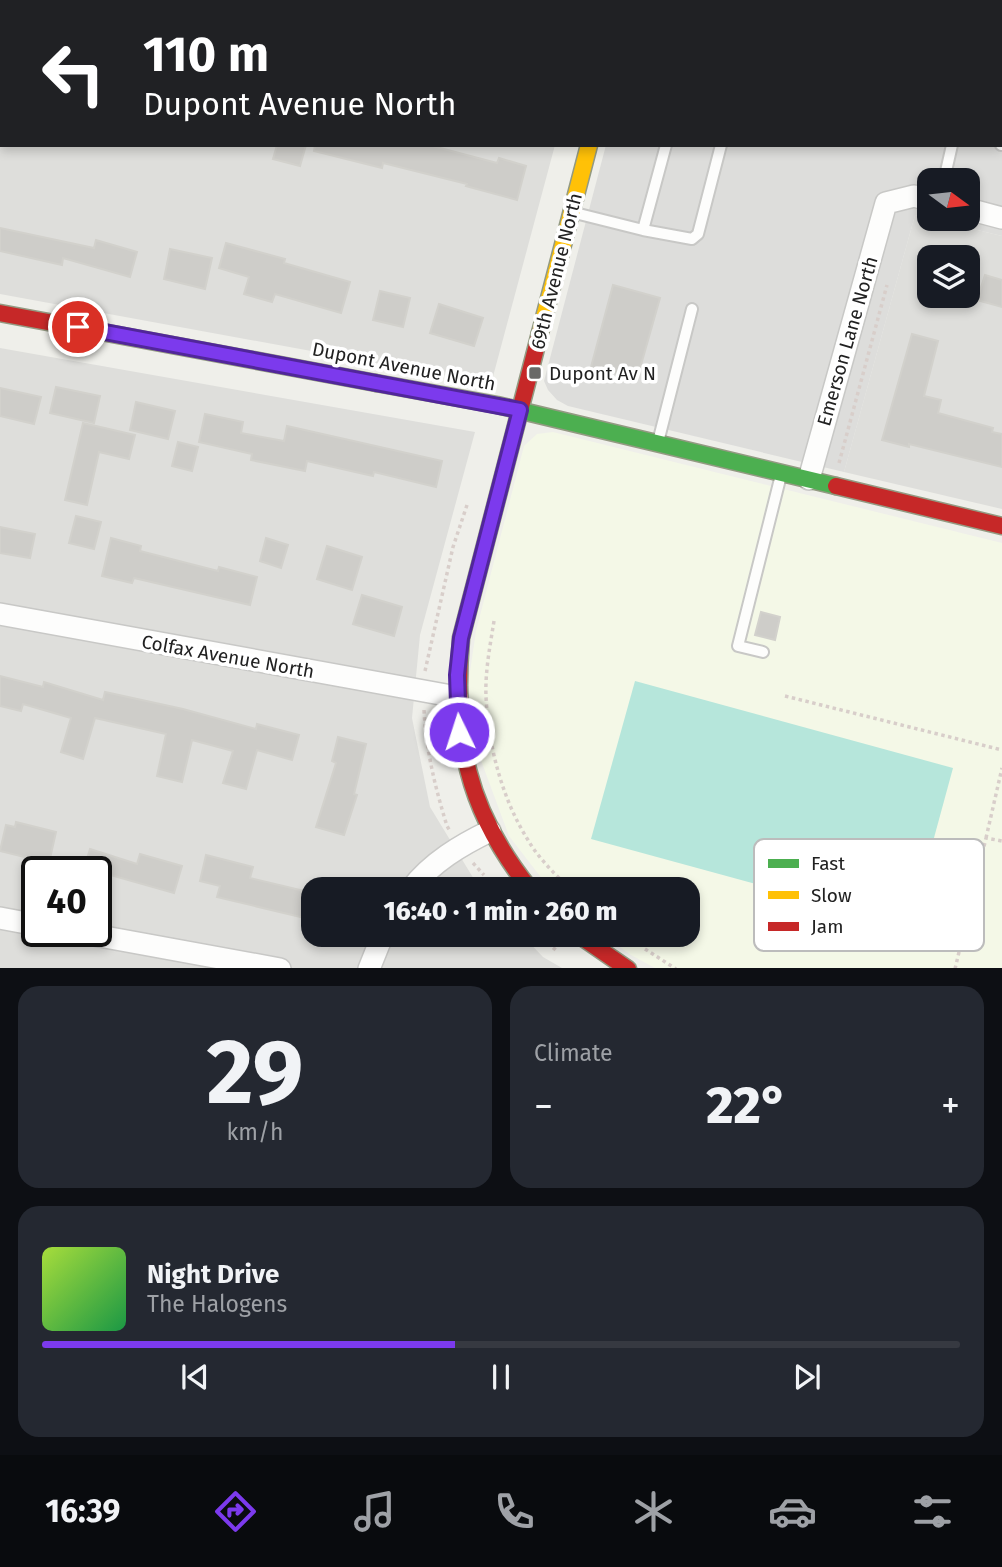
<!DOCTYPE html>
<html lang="en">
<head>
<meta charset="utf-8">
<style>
  body { margin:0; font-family:"Fira Sans",sans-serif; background:#242831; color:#f1f3f6; height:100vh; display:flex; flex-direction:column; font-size:26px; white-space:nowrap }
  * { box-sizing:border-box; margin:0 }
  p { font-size:23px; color:#9ea1a6 }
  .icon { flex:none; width:38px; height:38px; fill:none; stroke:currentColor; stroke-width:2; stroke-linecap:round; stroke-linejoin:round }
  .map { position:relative; height:968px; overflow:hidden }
  .side { display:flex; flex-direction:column; gap:18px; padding:18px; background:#0d0f14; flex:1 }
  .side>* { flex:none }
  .hud { position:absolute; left:0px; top:0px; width:1003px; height:147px; box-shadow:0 4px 10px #0003; background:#202124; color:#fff; overflow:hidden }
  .needle { width:46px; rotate:105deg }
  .controls { position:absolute; left:917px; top:168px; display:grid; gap:14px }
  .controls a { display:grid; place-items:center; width:63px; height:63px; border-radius:14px; background:#171b24; box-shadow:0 4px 10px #0003; font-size:35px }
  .speed { position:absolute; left:21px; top:856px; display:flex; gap:14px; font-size:35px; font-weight:700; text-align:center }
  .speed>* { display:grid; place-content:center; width:91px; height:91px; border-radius:50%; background:#171b24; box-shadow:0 4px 10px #0003; line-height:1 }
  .speed .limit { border:4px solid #111; border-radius:10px; background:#fff; color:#111 }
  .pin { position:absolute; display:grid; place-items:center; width:60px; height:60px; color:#fff; margin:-30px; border:4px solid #fff; border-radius:50%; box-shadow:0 2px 7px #0007 }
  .me { position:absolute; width:77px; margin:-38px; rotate:356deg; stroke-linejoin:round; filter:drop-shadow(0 0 5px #0008) }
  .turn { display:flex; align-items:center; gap:24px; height:147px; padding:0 28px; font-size:32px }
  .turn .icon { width:91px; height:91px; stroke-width:2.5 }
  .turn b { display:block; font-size:49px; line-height:60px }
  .big { font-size:52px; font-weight:800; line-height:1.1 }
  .side .widget { flex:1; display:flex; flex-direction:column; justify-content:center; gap:10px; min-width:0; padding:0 24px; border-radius:21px; background:#242831 }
  .side .dial { align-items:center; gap:0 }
  .dial b { font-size:91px; line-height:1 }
  .song { display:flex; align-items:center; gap:21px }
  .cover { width:84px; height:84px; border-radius:10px; background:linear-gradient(135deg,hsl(80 70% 55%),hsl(140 70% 35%)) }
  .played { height:7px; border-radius:4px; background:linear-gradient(90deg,#7c3aed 45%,#363941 45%) }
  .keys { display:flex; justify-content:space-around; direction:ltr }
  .heat { display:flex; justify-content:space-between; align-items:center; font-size:38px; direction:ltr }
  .side .tiles { flex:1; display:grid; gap:18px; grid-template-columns:1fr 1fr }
  .widget:last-child { grid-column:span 2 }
  .trip { position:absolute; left:301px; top:877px; width:399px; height:70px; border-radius:21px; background:#171b24; box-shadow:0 4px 10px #0003; font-weight:800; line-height:70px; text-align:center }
  .tab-bar { display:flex; height:112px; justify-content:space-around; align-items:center; background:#090b0e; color:#9ea1a6 }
  .tab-bar .icon { width:49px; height:49px }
  .tab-bar .selected { color:#7c3aed }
  .tab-bar b { font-size:32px; color:#f1f3f6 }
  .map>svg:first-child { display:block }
</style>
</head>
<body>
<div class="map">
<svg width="1002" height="969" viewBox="0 0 1002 969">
  <rect width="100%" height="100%" fill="#efefea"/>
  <!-- residential -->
  <path fill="#dededb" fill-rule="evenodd" d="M0,0h594l-592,2v143h553l-64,239 -491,-90z
    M915,215l87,21v273l-158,-37zM929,257h39v39h-39z
    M0,348l475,84 -55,203 -8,83 18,89 50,82h-167v45l209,1 21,22 19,11h-562zM37,872h59v59h-59z"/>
  <!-- education -->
  <path fill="#f4f8e7" d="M553,432l449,111v425h-347l-24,-13 -28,-20 85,-1v-45h-138l-41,-53 -30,-81 -11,-70 8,-54 48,-185 13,-12z"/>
  <!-- religious -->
  <path fill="#dddddb" d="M644,0h358v236l-70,-17h36v-39h-39v38l-14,-3 -71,257 -276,-66 -11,-6 -9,-10 -4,-9 62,-236h395v-143h-357z"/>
  <!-- pitch -->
  <path fill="#b6e6db" d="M635,681l318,87 -43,158 -319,-87z"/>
  <!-- building -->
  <path fill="#cecdc9" stroke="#d2d1cc" stroke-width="2" d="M277,145h29l-6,21 -27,-7z
    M315,145h114l68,18 2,-5 27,8 -9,34 -51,-14 1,-2 -84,-21 -1,5 -68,-17z
    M0,228l94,20 2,-8 41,12 -7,25 -67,-19 -1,7 -62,-14z
    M226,243l59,16 -1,4 66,19 -9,31 -66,-19 -3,8 -28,-8 5,-17 -30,-9z
    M170,249l42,9 -7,31 -41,-10z
    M985,275l17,5v27l-25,-7z
    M613,285l47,13 -23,81 -46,-12z
    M380,291l30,7 -7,29 -30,-7z
    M439,304l44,14 -9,28 -44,-13z
    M912,334l26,7 -14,55 17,4 -3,13 55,15 -1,4 10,2v33l-93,-23v3l-27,-7z
    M56,387l44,9 -6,27 -44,-10z
    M0,388l41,9 -7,27 -34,-8z
    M136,402l39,9 -7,28 -38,-9z
    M205,414l38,8 -2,11 43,8 3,-15 155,35 -6,26 -62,-15 -1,4 -66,-15 -2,10 -54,-11 1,-6 -53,-12z
    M83,423l52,12 -6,24 -30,-7 -12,53 -22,-5z
    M178,442l20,5 -6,24 -20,-5z
    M76,516l25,6 -7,27 -25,-6z
    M0,527l35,7 -5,24 -30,-5z
    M111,538l30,8 -1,5 78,20 1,-4 38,10 -7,28 -116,-27 -2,5 -30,-7z
    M266,538l22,7 -7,23 -21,-7z
    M327,546l35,11 -10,33 -35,-11z
    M362,595l40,12 -8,29 -41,-12z
    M761,612l19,5 -5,23 -20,-5z
    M0,676l43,11 1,-5 59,18 2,-8 78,17 73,20 1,-5 42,11 -7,25 -35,-10 -11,39 -23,-6 10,-32 -41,-11 -10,42 -25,-6 9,-42 -71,-16 -12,41 -22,-7 10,-34 -48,-14 -2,7 -21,-5z
    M338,737l28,7 -12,50 3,1 -13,40 -28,-8 20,-64 -4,-2z
    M16,822l40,10 -7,31 -49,-12 6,-26 9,2z
    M90,849l47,15 3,-10 42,12 -8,27 -74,-21h-17z
    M206,855l47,12 -3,11 63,15v27l-96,-23 3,-11 -20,-5z"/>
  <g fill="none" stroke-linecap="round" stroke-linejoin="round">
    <!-- lane casing -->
    <g stroke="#c8c8c6" stroke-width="14">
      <path id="lane" d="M705,2v-2
        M757,2l1,-2
        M991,2v-2
        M1001,145h1
        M944,180l8,-35
        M575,213l68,17 23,-85
        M643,230l49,9 6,-5 23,-89
        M658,442l34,-133
        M763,652l-25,-6 43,-171"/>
    </g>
    <!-- street casing -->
    <g stroke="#c8c8c6" stroke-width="24">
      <path id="street" d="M0,7h2
        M968,209l34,9
        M809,479l77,-276 28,-7 15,4
        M0,614l457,83
        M411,889c21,-27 50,-44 79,-58
        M0,918l37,7
        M72,931l208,38
        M369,969l14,-35"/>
    </g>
    <!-- fast casing -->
    <g stroke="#939a82" stroke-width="19">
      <path id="fast" d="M627,2l1,-2
        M376,383l121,22 339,81"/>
    </g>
    <!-- slow casing -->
    <g stroke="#939a82" stroke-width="19">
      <path id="slow" d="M540,333l49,-188"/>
    </g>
    <!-- jam casing -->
    <g stroke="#939a82" stroke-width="19">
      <path id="jam" d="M0,313l376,70
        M836,486l166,40
        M530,889c-64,-80 -77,-150 -69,-251l79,-305
        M577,934l51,35"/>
    </g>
    <!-- path -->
    <path stroke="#d8ceca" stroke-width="3.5" stroke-dasharray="3.5 3.5" stroke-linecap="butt" d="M839,463l48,-178
      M494,621c-4,25 -9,51 -8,75 2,49 16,103 42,144 11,19 27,34 42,49
      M425,671l28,-124 14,-42
      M785,696l217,54
      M424,710c2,40 11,77 23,116l3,5
      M986,838l16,-70
      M473,863l11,12
      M537,934l20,17
      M645,949l31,20
      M955,969l31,-131 16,3"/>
    <!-- lane -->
    <use href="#lane" stroke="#fdfdfc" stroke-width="10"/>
    <!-- street -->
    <use href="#street" stroke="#fdfdfc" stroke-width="21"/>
    <!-- fast -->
    <use href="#fast" stroke="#4caf50" stroke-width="16"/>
    <!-- slow -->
    <use href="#slow" stroke="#ffc107" stroke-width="16"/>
    <!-- jam -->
    <use href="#jam" stroke="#c62828" stroke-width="16"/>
  </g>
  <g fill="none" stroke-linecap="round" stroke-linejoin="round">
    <!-- route casing -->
    <g stroke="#51269a" stroke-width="18">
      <path id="route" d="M78,327l442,83 -59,228 -4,37 2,57"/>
    </g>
    <!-- route -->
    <use href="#route" stroke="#7c3aed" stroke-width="12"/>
  </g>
  <!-- markers -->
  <rect fill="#696967" stroke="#fff" stroke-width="2.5" x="528" y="366" width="14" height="14" rx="3.5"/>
  <g text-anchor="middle" stroke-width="7" stroke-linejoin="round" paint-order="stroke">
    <!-- street labels -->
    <g font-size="19" fill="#212121" stroke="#fff">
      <text transform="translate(556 271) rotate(-76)" y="7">69th Avenue North</text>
      <text transform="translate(847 341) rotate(-74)" y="7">Emerson Lane North</text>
      <text transform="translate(404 366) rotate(11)" y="7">Dupont Avenue North</text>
      <text transform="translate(228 656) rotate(10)" y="7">Colfax Avenue North</text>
    </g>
    <!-- poi labels -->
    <g font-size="19" fill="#212121" stroke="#fff" text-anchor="start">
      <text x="549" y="380">Dupont Av N</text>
    </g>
  </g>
  <!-- legend -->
  <rect x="754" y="839" width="230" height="112" rx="10" fill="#fff" stroke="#bcbcbc" stroke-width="2"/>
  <rect x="768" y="859" width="31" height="9" fill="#4caf50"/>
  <rect x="768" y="891" width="31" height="8" fill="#ffc107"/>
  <rect x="768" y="922" width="31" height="9" fill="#c62828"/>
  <g font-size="19" fill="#212121">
    <text x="811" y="870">Fast</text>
    <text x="811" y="902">Slow</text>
    <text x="811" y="933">Jam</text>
  </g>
</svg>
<div class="controls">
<a><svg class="needle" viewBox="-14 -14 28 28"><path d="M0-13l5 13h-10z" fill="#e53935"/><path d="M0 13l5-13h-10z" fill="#9ea1a6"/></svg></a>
<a><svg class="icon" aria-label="layers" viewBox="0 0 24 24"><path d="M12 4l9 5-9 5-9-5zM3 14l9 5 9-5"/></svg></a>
</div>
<div class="speed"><div class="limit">40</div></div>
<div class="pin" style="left:78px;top:327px;background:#d93025"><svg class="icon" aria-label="arrive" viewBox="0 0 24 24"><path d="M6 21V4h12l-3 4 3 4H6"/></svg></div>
<svg class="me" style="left:459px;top:732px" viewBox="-20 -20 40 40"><circle r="17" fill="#7c3aed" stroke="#fff" stroke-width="3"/><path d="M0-11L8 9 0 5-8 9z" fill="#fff"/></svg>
<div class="trip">16:40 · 1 min · 260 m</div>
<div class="hud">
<div class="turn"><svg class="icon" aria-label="left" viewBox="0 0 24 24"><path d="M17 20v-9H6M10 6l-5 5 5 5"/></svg><div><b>110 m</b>Dupont Avenue North</div></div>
</div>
</div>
<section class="side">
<div class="tiles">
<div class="widget dial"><b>29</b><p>km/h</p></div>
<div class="widget"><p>Climate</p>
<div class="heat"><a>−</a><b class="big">22°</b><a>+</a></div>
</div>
<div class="widget">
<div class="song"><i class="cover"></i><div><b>Night Drive</b><p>The Halogens</p></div></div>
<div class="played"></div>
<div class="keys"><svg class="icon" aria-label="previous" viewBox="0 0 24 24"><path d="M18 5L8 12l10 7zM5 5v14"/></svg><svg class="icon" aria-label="pause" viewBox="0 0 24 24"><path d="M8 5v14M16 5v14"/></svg><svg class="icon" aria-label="next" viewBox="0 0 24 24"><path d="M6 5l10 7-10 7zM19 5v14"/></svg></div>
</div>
</div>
</section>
<nav class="tab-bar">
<b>16:39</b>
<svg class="icon selected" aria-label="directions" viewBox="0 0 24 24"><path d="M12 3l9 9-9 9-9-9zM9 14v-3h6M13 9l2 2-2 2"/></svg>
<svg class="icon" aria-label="music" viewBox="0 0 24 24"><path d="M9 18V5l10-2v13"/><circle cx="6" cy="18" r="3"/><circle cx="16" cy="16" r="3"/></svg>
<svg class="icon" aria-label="phone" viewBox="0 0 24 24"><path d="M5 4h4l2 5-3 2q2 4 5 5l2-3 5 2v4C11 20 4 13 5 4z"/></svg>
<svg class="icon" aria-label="climate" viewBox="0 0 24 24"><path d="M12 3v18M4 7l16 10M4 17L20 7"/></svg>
<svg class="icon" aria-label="car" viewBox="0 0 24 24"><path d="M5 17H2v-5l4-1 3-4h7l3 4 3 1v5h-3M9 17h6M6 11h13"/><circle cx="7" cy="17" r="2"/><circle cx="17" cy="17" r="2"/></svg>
<svg class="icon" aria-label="filters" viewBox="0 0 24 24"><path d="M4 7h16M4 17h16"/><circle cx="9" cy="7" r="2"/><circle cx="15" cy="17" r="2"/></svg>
</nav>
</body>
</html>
